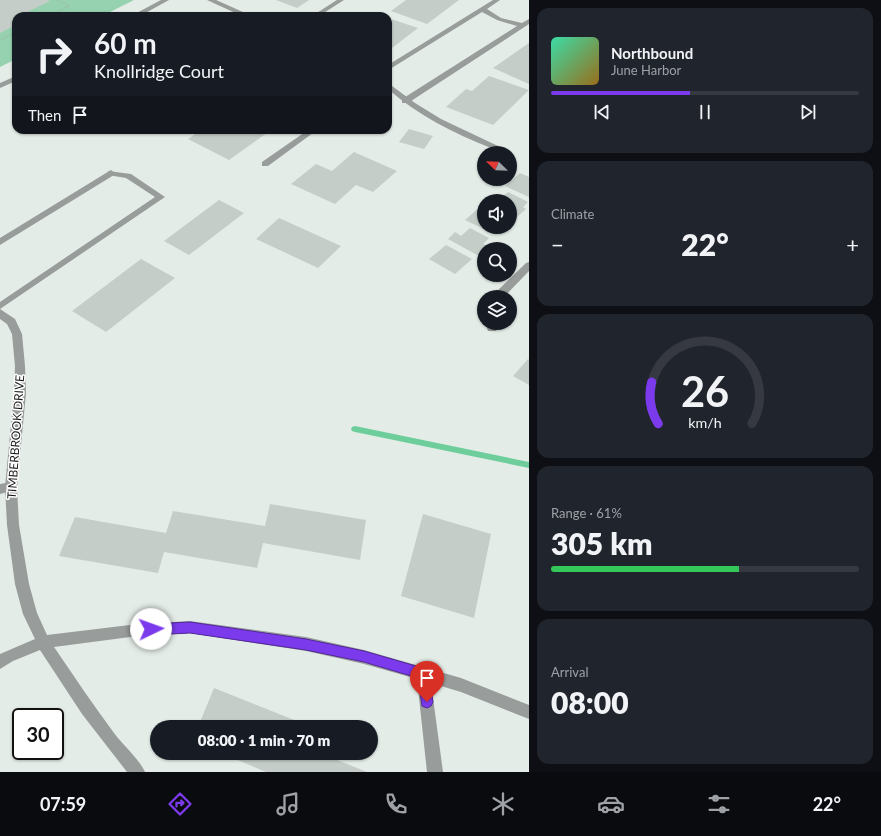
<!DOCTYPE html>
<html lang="en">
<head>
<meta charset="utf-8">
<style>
  body { margin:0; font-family:Lato,sans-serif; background:#20242c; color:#f1f3f6; height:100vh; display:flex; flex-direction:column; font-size:15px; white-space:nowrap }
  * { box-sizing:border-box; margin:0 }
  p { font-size:13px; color:#9ea1a6 }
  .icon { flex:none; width:22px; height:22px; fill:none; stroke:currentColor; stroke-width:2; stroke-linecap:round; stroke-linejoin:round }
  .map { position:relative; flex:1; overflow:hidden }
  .drawer { display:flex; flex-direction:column; gap:8px; padding:8px; background:#0d0f14; width:352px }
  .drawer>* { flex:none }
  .top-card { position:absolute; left:12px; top:12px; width:380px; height:122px; border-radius:12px; box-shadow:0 1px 3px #0004; background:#171b24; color:#f1f3f6; overflow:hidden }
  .needle { width:26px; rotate:293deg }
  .tools { position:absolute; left:477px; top:146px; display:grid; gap:8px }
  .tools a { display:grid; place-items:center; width:40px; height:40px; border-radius:50%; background:#171b24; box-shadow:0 1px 3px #0004; font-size:20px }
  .speed { position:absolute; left:12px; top:708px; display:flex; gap:8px; font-size:20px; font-weight:700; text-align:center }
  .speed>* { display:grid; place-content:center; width:52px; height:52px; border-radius:50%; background:#171b24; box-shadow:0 1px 3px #0004; line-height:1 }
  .speed .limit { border:2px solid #111; border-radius:6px; background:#fff; color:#111 }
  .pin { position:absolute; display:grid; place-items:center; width:34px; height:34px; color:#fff; margin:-41px -17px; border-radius:50% 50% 50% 0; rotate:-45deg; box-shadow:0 0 4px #0007 }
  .pin .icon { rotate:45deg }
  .me { position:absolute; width:44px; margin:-22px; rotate:87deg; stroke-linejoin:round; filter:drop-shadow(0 0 3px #0008) }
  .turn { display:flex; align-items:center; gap:14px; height:84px; padding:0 16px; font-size:18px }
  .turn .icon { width:52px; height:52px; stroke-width:2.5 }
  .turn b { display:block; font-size:28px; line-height:34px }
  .then { display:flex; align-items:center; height:38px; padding:0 16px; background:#0003; gap:8px; font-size:15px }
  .big { font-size:30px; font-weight:800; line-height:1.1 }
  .drawer .card { flex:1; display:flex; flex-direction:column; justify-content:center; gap:6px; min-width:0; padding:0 14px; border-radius:12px; background:#20242c }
  .drawer .dial { align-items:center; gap:0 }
  .dial svg { height:104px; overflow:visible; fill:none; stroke:#363941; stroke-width:7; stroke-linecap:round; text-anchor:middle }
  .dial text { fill:#f1f3f6; stroke:none }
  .song { display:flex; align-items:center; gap:12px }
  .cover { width:48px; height:48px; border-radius:6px; background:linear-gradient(135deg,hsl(160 70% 55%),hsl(40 70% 35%)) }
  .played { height:4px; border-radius:2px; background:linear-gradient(90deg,#7c3aed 45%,#363941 45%) }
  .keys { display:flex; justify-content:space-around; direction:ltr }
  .heat { display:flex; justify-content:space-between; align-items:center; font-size:22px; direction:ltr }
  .charge { height:6px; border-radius:3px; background:linear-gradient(90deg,#34c759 61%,#363941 0) }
  .trip { position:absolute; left:150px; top:720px; width:228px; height:40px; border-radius:20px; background:#171b24; box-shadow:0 1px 3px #0004; font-weight:800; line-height:40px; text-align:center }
  .tab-bar { display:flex; height:64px; justify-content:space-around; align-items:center; background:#090b0e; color:#9ea1a6 }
  .tab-bar .icon { width:28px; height:28px }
  .tab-bar .selected { color:#7c3aed }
  .tab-bar b { font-size:18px; color:#f1f3f6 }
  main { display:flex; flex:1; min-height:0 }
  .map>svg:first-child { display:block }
</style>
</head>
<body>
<main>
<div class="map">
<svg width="529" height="772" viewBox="0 0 529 772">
  <rect width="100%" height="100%" fill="#e4ece7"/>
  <!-- green -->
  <path fill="#96d2b0" d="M0,0h134l-32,16h-86v43l-16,8z"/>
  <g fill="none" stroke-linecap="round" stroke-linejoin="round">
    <!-- stream -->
    <path fill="#6ece9b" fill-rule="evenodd" d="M355,426l174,36v6l-174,-36 -3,-1 -1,-2 1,-2z"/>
  </g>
  <!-- building -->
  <path fill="#c5cdc8" d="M0,0h47l3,1 -31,15h-3v9l-16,8z
    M276,0h33l-12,8z
    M406,0h53l-32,24 -36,-13z
    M388,18l30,10 -30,23z
    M529,43v41l-36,-16z
    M489,76l40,14 -36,35 -47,-18 20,-18 6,2z
    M409,129l24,7 -9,13 -25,-7z
    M201,130h70l-42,30 -41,-21z
    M354,152l43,19 -24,21 -17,-7 -21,19 -44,-20 25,-20 16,7z
    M520,173l9,4v20l-24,-11z
    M508,192l20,10 -5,5 3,2 -9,8 -7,-3v-13h-22l6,-5 6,3z
    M219,200l25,13 -55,42 -25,-14z
    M481,206l3,2v19h17l-7,7 -29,-14z
    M279,218l62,28 -23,22 -62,-29z
    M470,228l19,10 -6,6 6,3 -5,2v2l-5,5 -31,-17 7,-7 6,4z
    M446,245l26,14 -17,15 -26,-15z
    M141,259l34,19 -69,54 -34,-21z
    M528,359l1,1v25l-16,-9z
    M270,504l96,16 -6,40 -97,-17 -6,25 -93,-16 -6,21 -99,-17 16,-39 91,16 7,-22 92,15z
    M423,514l68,20 -17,84 -73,-22z
    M214,688l98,39h-114z
    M221,753h99l47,19h-101z"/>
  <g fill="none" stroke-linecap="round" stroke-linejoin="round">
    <!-- path -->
    <path stroke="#a0a6a2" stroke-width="2" stroke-dasharray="0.5 2" stroke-linecap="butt" d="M49,16l20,-10 -12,-6
      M0,40l16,-8"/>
    <!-- service -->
    <path fill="#989c9a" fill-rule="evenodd" d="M337,0h7l-25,16h-7z
      M493,0h7l-13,9 14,9 21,5 7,-4v5l-121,79h-6v-4l115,-73 -20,-6 -15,-8 -92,57 -2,1v-5z
      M308,130h9l-49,36h-6v-4z
      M108,171l23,3 34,23 -165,112v-7l155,-105 -29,-19 -18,-3z
      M11,482l4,2 1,3 -1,3 -15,4v-10z"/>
    <!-- minor -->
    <path fill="#989c9a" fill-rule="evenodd" d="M207,0h9l36,16h-10z
      M388,83l27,20 26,16 57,27 -4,3 -3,-1c-38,-15 -72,-32 -103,-59z
      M111,170l4,3 -1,2 -114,70v-7z
      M529,262v9l-25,26h-10l1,-4 31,-30z
      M0,309l15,10 7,15 3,32 1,27 -9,94 2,38 10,59 8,29 10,22 91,-11 52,-3 116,16 58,13 97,28 68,27v14l-68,-27 -30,-9 12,89h-16l-10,-93 -53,-15 -58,-13 -116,-18 -52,3 -84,11c20,29 39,58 60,86 9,12 25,26 31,39h-18l-45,-58 -42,-64 -27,11 -13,8v-15l35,-15 -12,-25 -8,-30 -8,-59 -2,-38 9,-94 1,-27 -3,-32 -5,-10 -7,-5z
      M488,323h10l-2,8h-8l-1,-3z"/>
    <!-- tertiary -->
    <path fill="#989c9a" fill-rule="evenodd" d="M161,0h8l-29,16h-9z
      M16,76v5l-16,7v-5z"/>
  </g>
  <!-- route -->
  <path fill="#7c3aed" stroke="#51269a" d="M190,622l116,17 58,12 59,17 4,2 2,4 4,28 -2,4 -4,2 -5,-2 -4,-28 -54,-16 -58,-12 -116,-17 -39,2 -4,-2 -1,-4 1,-3 4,-2z"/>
  <g text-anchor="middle" stroke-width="3" stroke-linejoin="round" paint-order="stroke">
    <!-- street labels -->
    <g font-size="12" fill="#181b19" stroke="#fff">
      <text transform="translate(16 437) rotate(-86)" y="4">TIMBERBROOK DRIVE</text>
    </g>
  </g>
</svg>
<div class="tools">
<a><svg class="needle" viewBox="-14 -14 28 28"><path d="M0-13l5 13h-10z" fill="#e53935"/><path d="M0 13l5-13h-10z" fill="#9ea1a6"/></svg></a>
<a><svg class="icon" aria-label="sound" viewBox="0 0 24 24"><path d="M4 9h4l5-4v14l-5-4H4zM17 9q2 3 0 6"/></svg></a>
<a><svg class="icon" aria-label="search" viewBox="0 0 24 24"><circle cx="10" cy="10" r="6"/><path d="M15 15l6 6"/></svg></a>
<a><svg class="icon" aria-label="layers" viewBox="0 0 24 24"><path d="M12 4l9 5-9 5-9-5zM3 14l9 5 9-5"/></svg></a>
</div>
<div class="speed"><div class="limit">30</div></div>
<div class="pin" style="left:427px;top:702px;background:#d93025"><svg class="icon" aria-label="arrive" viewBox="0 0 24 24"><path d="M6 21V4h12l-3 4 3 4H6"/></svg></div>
<svg class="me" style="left:151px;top:629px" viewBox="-20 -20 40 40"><circle r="19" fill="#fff"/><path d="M0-13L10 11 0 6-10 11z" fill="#7c3aed"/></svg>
<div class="trip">08:00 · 1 min · 70 m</div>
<div class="top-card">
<div class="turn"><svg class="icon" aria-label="right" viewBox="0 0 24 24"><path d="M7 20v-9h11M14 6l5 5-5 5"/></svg><div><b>60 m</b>Knollridge Court</div></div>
<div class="then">Then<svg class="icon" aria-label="arrive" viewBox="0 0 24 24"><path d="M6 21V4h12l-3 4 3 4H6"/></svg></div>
</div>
</div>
<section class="drawer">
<div class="card">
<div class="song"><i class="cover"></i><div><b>Northbound</b><p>June Harbor</p></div></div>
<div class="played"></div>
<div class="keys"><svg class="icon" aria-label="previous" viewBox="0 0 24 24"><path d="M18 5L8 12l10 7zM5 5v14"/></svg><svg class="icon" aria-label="pause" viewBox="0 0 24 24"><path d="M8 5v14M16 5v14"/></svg><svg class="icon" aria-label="next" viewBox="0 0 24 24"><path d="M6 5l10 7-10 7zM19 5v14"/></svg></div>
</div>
<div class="card"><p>Climate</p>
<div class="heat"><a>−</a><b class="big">22°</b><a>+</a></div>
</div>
<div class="card dial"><svg viewBox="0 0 100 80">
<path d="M14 69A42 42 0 1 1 86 69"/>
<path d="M14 69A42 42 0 0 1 9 37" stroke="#7c3aed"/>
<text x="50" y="56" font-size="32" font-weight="700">26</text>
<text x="50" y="72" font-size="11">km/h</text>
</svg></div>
<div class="card"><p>Range · 61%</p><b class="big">305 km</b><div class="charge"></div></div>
<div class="card"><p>Arrival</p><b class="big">08:00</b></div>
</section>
</main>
<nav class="tab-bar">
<b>07:59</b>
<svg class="icon selected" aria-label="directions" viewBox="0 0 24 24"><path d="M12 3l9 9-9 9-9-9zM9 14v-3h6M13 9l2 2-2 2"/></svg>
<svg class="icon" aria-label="music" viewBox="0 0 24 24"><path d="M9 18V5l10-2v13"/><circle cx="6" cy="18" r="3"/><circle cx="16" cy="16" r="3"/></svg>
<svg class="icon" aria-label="phone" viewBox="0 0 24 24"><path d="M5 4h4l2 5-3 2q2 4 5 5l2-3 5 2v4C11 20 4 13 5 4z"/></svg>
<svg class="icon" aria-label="climate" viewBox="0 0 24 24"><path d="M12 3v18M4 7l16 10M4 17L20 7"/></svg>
<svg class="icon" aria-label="car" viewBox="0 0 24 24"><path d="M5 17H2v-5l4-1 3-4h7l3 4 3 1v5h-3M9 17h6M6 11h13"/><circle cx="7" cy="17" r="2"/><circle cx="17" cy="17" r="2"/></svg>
<svg class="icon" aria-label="filters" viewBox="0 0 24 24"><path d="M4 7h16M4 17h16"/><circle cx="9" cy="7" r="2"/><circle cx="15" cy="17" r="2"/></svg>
<b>22°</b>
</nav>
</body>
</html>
